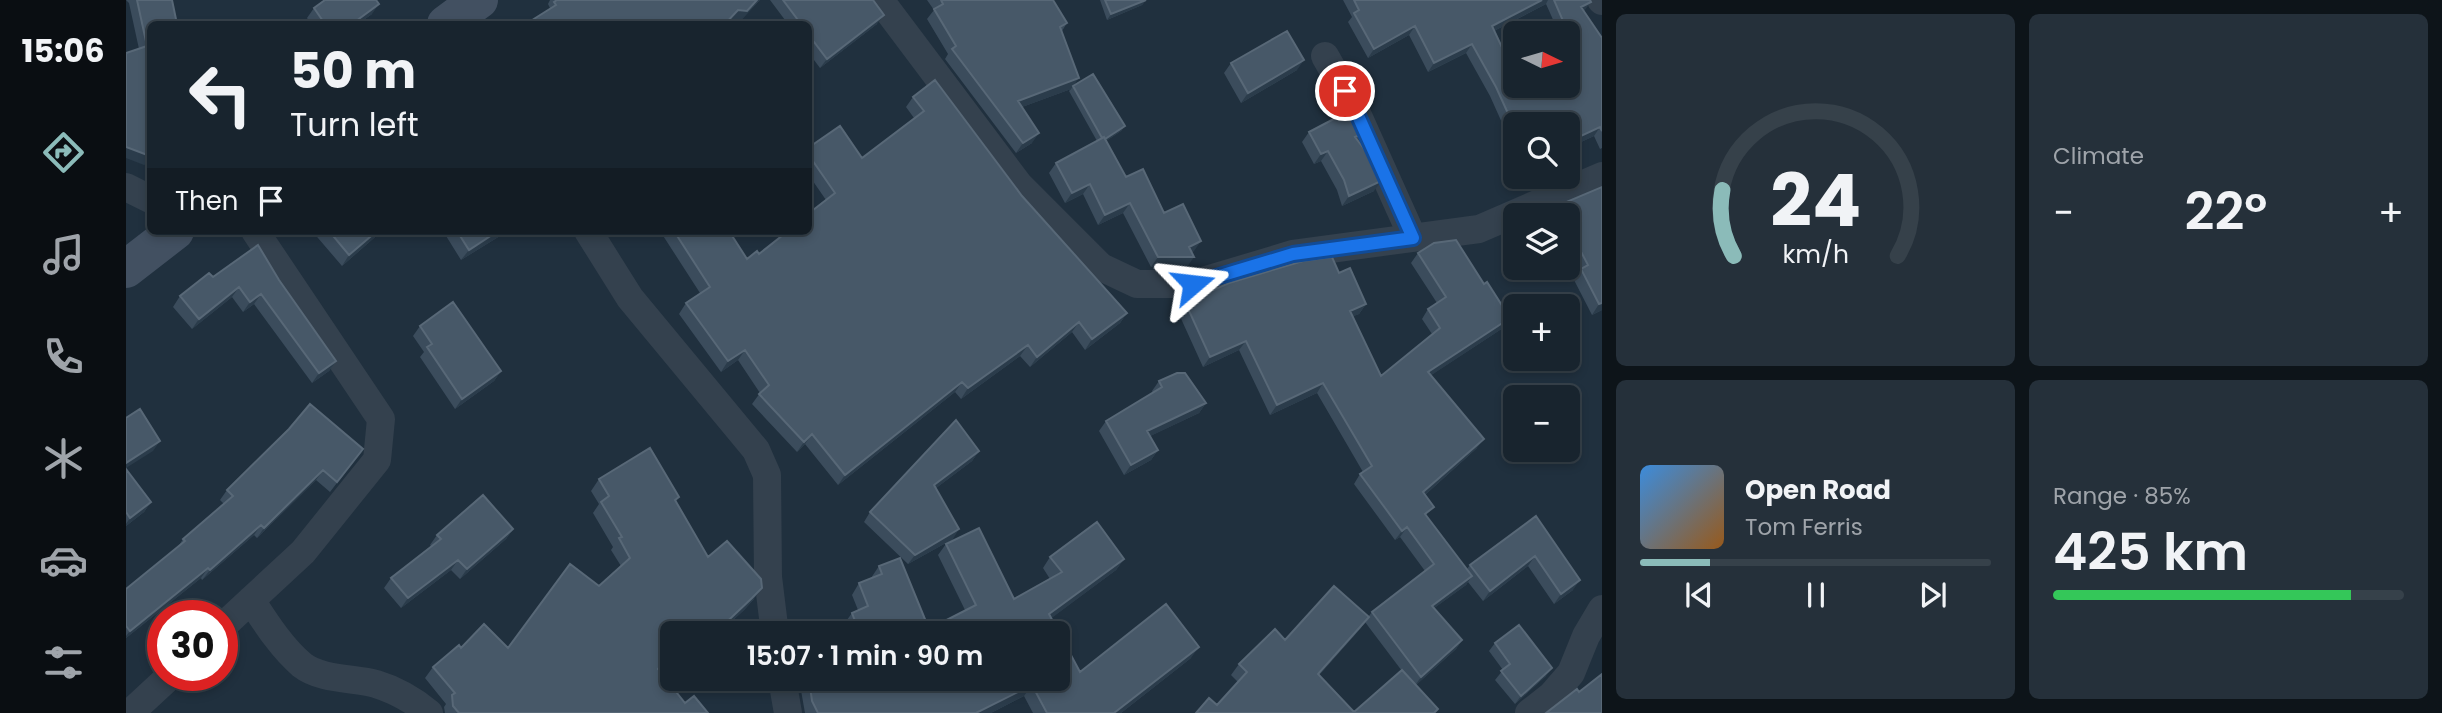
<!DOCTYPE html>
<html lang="en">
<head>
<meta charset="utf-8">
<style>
  body { margin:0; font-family:Poppins,sans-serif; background:#25303a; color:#f1f3f6; height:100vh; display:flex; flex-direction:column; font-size:26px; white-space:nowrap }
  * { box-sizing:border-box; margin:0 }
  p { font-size:23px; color:#9fa4aa }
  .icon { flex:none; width:38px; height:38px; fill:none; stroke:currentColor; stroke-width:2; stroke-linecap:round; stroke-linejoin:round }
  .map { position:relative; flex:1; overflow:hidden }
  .panel { display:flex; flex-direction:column; gap:14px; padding:14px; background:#0d1419; width:840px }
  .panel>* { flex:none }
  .hud { position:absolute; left:21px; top:21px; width:665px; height:214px; border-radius:10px; box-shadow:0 4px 10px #0003,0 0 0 2px #36414a; background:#18242e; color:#f1f3f6; overflow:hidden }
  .needle { width:46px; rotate:95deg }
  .controls { position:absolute; left:1377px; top:21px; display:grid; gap:14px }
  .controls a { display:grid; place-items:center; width:77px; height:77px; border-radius:10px; background:#18242e; box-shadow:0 4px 10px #0003,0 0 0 2px #36414a; font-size:35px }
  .speed { position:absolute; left:21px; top:600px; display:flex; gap:14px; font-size:35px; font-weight:700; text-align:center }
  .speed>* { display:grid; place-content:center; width:91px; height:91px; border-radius:50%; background:#18242e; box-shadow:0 4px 10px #0003,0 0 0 2px #36414a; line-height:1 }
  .speed .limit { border:10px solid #d22; background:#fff; color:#111 }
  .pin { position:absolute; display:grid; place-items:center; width:60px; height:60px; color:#fff; margin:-30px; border:4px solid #fff; border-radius:50%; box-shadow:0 2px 7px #0007 }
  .me { position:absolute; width:77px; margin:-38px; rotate:73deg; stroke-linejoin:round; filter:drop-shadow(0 0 5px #0008) }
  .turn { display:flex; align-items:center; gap:24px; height:147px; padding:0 28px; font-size:32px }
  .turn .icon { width:91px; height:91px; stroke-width:2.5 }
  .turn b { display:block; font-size:49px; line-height:60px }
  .then { display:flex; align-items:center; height:66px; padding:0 28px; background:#0003; gap:14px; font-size:26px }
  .big { font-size:52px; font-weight:600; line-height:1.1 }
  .panel .card { flex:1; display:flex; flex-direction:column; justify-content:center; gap:10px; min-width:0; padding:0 24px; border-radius:10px; background:#25303a }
  .panel .dial { align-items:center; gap:0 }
  .dial svg { height:182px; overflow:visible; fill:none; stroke:#36414a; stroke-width:7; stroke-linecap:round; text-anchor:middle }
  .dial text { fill:#f1f3f6; stroke:none }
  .song { display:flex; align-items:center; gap:21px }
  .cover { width:84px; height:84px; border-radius:10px; background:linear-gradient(135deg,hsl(210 70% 55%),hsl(30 70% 35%)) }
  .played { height:7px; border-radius:4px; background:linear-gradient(90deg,#8bbbb9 20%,#36414a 20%) }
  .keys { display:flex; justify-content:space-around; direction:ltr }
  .heat { display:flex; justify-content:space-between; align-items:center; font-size:38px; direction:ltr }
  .charge { height:10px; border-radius:5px; background:linear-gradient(90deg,#34c759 85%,#36414a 0) }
  .panel .tiles { flex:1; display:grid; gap:14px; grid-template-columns:repeat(2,1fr) }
  .trip { position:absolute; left:534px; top:621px; width:410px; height:70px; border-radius:10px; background:#18242e; box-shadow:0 4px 10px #0003,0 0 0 2px #36414a; font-weight:600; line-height:70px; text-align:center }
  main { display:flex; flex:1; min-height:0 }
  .dock { display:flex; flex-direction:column; width:126px; justify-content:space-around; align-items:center; background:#0a0e12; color:#9fa4aa }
  .dock .icon { width:49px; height:49px }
  .dock .selected { color:#8bbbb9 }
  .dock b { font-size:32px; color:#f1f3f6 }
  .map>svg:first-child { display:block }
</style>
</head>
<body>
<main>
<nav class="dock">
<b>15:06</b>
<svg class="icon selected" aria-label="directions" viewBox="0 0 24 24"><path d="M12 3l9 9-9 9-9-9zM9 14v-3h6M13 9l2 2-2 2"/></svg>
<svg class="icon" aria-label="music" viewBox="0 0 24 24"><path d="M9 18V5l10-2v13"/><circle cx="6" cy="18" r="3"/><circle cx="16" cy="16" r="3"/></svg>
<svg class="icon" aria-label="phone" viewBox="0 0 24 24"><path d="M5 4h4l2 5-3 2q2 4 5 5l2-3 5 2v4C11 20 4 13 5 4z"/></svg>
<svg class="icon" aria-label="climate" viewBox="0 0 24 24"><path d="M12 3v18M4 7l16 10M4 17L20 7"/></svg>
<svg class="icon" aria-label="car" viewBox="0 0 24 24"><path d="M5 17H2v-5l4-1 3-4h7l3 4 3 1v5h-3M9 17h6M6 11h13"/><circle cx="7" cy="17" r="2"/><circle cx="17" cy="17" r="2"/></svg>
<svg class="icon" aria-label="filters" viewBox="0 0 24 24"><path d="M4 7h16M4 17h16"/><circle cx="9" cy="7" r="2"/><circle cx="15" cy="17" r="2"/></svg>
</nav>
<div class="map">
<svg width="1476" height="713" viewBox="0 0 1476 713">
  <rect width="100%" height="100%" fill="#20303e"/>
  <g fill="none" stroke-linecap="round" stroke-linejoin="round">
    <!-- street -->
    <path stroke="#34414e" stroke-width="28" d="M754,0l139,185 82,82 36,17h56l100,-30 186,-25 123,-53
      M1475,0l1,1
      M1199,56l30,53 58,129
      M0,187l24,12
      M462,231l42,67 126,152 11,25 1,102 7,57
      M125,600c15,23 30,47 51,65 19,15 52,13 74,19 20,6 37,16 53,29
      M96,627l81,-75 74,-92 4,-41 -126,-188
      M656,679l6,34
      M4,713l40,-37
      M1403,713l23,-18 19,-22 15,-37 16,-27"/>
    <!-- secondary -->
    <path stroke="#425061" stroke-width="38" d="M320,24l33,-24
      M0,269l49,-38"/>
  </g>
  <!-- wall -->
  <path fill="#3b4c5c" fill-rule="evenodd" d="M0,0h46l-22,156 -6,9 -5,-116 -10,-46z
    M424,0h210l-19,20 -10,-1 -4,5h-201l23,-15 1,-1 -2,-4z
    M644,0h103l4,24 -57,44 -12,-16v-28h-20z
    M801,0h126l14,23 -5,8 12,54 51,41 -4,5 -15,10 20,36 38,36 30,38 -3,1 -4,15h-36l-28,-54 -25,12 -15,-31 -18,9 -16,-30 7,-10 41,-22 -28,-50 2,-2 -49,18 10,36 -16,10 -71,-94 3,-5 -21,-35 7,-9z
    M974,0h46l-4,5 -35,15z
    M1217,0h247l-6,11 18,27v110l-2,1 -6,-13 -26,12v-24h-52v30l-26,-58 -24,-43 -38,19 -19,-37 -41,23 -20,-36 4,-5zM1420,4l13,29h9v53l-55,-15 -19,-40z
    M188,8l58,6 -14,10h-47l-4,-6z
    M1105,63l66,7 -56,33 -17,-30z
    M787,97l109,99 105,117 -7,10 -35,27 -13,-18 -42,35 -10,-11 -59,43 -6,-7 -117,93 -33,-41 -8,8 -45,-48 8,-11 -22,-33 -17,12 -42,-58 7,-11 14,-10 -40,-62h69l18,28 12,-5 67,-54 -18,-26v-26l54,10 52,-40 -8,-11z
    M1183,132l51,3 -3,4 17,52 -32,15 -5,-16 -16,-29 -7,3 -12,-22z
    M1476,187v123l-10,5 -18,-35 5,-8 -11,-21v-36h-17l6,-9z
    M169,231h11l-7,5z
    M186,231h70l-40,35z
    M317,231h65l-47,29z
    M1292,253l66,31 26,34 -7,10 -72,47 46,73 -52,47 2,22 40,52 3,-4 66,-49 37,74 -19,14 -26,-38 -45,35 -15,-19 -2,3 -32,23 28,32 -6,9 -40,36 19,28h-239l21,-8 21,-23 -7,-7 8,-11 46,-24 83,-23 4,-5 53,-41 -25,-34 -5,3 -41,-56 6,-10 3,-2 -46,-79 -47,22 -31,-65 -36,17 -30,-66 7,-10 29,1 130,-19 27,31 -7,10 -6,2 28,60 51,-42 -10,-15 6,-10 9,-6 -26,-40zM1239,622l37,49 -48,41 -35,-37 41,-46z
    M87,277l66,3 57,81 -7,10 -17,12 -58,-79 -11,8 -11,-15 -40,32 -19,-22 7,-11z
    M294,326l81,45 -7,10 -39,28 -35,-52 4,-5 -11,-16z
    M1033,381l47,22 -7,10 -49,23 8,14 -7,10 -27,15 -25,-44 7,-10 47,-28 -1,-2z
    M237,449l-33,43 -14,-12 -59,58 -3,-3 -52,45 -1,-2 -75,60v-49l52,-42 5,-8 41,-35 -4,-4 7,-10z
    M853,451l-7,10 -36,27 17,51 -45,25 -44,-42 6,-10z
    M0,469l25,33 -7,10 -18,14z
    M473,479l80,18 -3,4 32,56 46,42 -10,11 -26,24h-46l-14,35 27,34 23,10h-263l-1,-6 2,-3 -21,-26 8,-11 28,-19h47l91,-62 22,-20 -10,-16 2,-3 -20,-34 6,-9 -8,-13z
    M387,529l-7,10 -46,40 -9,-9 -50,38 -17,-20 7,-10 41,-31 -2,-2 7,-10z
    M820,544l68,55 36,-20 -7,-11 7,-11 74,2 -8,11 -65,48 29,54 111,-14 -70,55h-88l-9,-17 -33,17h-186l-6,-34h258v-45h-209l-4,-10 8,-11 6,-3 -6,-15 7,-12 12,-5 8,-12 50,63 36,-19 -27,-55z
    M1369,643l51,33 -31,28 -20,-24 8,-10 -14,-19z"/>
  <!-- shaded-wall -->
  <path fill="#2b3c4b" d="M631,0h3l-19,20 -10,-1 -4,5h-2l13,-14z
    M1017,0h3l-4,5 -35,15 4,-6z
    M1416,0h6l-2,4 -60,31 6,-9z
    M1465,2l-7,9 -3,-4z
    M253,4l-7,10 -14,10h-6z
    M758,15l-7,9 -57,44 7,-9z
    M1289,26l-6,9 -41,23 6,-9z
    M1346,44l-6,9 -38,19 6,-9z
    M1178,60l-7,10 -56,33 7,-10z
    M953,78l-8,11 -60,22 7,-10z
    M999,126l-4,5 -21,14 3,-5z
    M1474,127l-6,9 -26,12v-6z
    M913,133l-7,10 -16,10 7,-10z
    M0,147l24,9 -6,9 -18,-7z
    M1202,151l-7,10 -7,3 7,-10z
    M1255,181l-7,10 -32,15 7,-10z
    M964,184l-7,10 -18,9 7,-10z
    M1004,203l-7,10 -25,12 7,-10z
    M251,231h5l-40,35 7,-11z
    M372,231h10l-47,29 8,-10z
    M1075,241l-7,10 -12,6 7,-10z
    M1032,257h36l-7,10h-36z
    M113,287l-7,10 -40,32 7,-10z
    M135,294l-7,10 -11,8 7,-10z
    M1476,303v7l-10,5 7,-11z
    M1240,304l-7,10 -15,6 6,-9z
    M1001,313l-7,10 -35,27 7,-11z
    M1384,318l-7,10 -82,54 7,-10z
    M953,322l-7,10 -42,35 7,-10z
    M1120,341l-7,9 -36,17 7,-10z
    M902,345l-8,11 -59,43 7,-11z
    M619,350l-7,10 -17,12 7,-11z
    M210,361l-7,10 -17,12 7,-10z
    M375,371l-7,10 -39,28 7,-10z
    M836,382l-7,10 -117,93 7,-10z
    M1197,383l-6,10 -47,22 7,-10z
    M1080,403l-7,10 -59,28 7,-10z
    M686,434l-7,10 -8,8 7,-10z
    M1358,439l-7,9 -60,54 6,-10z
    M34,441l-7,10 -27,17v-5z
    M1032,450l-7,10 -27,15 7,-10z
    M853,451l-7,10 -45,34 7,-10z
    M197,470l-7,10 -59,58 7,-10z
    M25,502l-7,10 -18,14v-2l4,-6z
    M135,525l-7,10 -52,45 8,-10z
    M1281,527l-7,10 -5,3 7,-9z
    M387,529l-7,10 -46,40 7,-10z
    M833,529l-6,10 -45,25 7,-9z
    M1409,556l-7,10 -45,35 7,-10z
    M998,559l-8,11 -75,56 8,-12z
    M332,560l-7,10 -50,38 7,-10z
    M82,568l-7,10 -75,60v-2l4,-5z
    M1346,576l-6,9 -41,30 7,-9z
    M1454,580l-7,10 -19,14 7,-10z
    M636,588l-8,11 -10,11 -26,24h-4z
    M1243,617l-9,12 -50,57 8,-12z
    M1336,640l-6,9 -42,38 7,-10z
    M1073,647l-8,11 -70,55h-7z
    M1426,668l-6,8 -31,28 6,-8z
    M906,685l-8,11 -33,17h-15z"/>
  <!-- building -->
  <path fill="#475868" stroke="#586877" stroke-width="2" d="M11,0h35l5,24h-27v132l-24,-9v-94l21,-7z
    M199,0h51l3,4 -27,20h-27l-11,-16z
    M431,0h200l-10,11 -9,-1 -13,14h-199l30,-19 -2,-3z
    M657,0h90l11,15 -57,44 -19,-25v-10h-7z
    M815,0h112l14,23 -7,4 19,51 -61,23 21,32 -16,10 -71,-94 4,-3 -22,-37 9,-5z
    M979,0h41l-35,14z
    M1228,0h188l-50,26 21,45 3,-2v17h52v-48l2,-1 -16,-37h36l1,2 -10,5 21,31v93l-2,-4 -32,15v-18h-52v7l-20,-44 -24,-43 -38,19 -19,-37 -41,23 -20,-36 5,-3z
    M1161,31l17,29 -56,33 -17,-30z
    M967,74l32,52 -20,13 -1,-2 -2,1 -29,-52z
    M809,80l87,116 105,117 -35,26 -13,-17 -42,35 -9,-12 -60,43 -6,-6 -117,93 -33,-41 -8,8 -45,-48 10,-9 -24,-35 -17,11 -42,-58 24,-16 -36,-56h55l18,28 10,-8 2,3 29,-23h20v-17l27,-21 -27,-39v-6l32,-22 22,32 62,-47 -11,-14z
    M1223,111l11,24 -5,2 16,21 10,23 -32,15 -5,-16 -16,-29 -7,3 -12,-22z
    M978,137l22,40 17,-8 21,44 19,-9 18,37 -12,6 5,10h-36l-28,-54 -25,12 -15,-31 -18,9 -16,-30z
    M1476,187v116l-3,1 -18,-35 7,-4 -20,-38v-12h-6l-5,-9z
    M203,231h48l-28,24z
    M331,231h41l-29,19z
    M1330,240l28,44 3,-2 23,36 -82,54 56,67 -61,53 11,15 -9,7 47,62 -40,30 30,34 -41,37 -49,-65 62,-48 -27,-37 -5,4 -42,-57 12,-8 -49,-83 -46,22 -31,-64 -36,16 -30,-66 28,-2 1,3 20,-9 74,-22 29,-4 7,16 11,-5 16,36 -16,7 31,65 59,-48 -12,-19 18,-12 -28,-44 16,-10z
    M132,245l21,35 57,81 -17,12 -58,-79 -11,8 -11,-15 -40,32 -19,-23 29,-23 4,4z
    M327,302l48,69 -39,28 -35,-52 5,-3 -12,-18z
    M1051,373h8l21,30 -59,28 11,19 -27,15 -25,-44 56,-34 -3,-6z
    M184,404l53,45 -26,33 -14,-12 -59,58 -3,-3 -51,45 -2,-2 -78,63 -4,-5v-37l59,-48 -2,-2 50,-43 -6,-6 62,-61z
    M14,409l20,32 -34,22v-45z
    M830,420l23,31 -45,34 25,44 -44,26 -45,-43z
    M524,448l29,49 -4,3 33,57 19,-16 34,38 1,9 -10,10 -38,36h-26l-2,-3 -2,3h-12v15l-14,20 27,34 9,-7 14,17h-249l-6,-7 -1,-11 3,-2 -22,-26 26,-22 2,3 23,-24 24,24 62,-84 29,22 31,-28 -11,-20 3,-1 -21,-35 8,-6 -10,-17z
    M0,469l25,33 -21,16 -4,-6z
    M357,495l30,34 -46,40 -9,-9 -50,38 -17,-20 50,-39 -4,-4z
    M1410,516l44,64 -19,14 -26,-38 -45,35 -20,-26z
    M971,522l27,37 -75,55 31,58 86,-68 33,43 -85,66h-67l-15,-28 -56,28h-158l-6,-12 -3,-22h248v-45h-197l-8,-21 16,-7 -9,-23 23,-9 -3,-8 21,-8 29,71 47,-24 -30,-61 33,-16 35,71 48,-27 -12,-15z
    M1208,586l35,31 -51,57 36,38 48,-42 36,39 -4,4h-238l13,-15 8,7 30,-33 -8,-8 36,-35 10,11z
    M1393,625l33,43 -31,28 -20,-25 9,-7 -15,-21z
    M1476,674v39h-56l31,-24 2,3z"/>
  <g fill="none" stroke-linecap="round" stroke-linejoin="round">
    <!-- route casing -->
    <g stroke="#114b97" stroke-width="18">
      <path id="route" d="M1067,284l100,-30 120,-16 -58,-129 -10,-18"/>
    </g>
    <!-- route -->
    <use href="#route" stroke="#1a73e8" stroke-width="12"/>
  </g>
</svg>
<div class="controls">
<a><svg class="needle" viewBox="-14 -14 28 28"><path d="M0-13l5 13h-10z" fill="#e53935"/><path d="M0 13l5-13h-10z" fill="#9fa4aa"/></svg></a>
<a><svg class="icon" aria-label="search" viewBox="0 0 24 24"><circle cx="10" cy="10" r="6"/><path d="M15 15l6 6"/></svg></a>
<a><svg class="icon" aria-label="layers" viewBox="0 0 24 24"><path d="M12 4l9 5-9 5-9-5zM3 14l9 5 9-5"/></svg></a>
<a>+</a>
<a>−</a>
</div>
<div class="speed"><div class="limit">30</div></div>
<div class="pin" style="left:1219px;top:91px;background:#d93025"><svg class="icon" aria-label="arrive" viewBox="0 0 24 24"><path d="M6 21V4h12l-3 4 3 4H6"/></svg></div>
<svg class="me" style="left:1067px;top:284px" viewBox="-20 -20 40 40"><path d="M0-17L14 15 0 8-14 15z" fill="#1a73e8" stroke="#fff" stroke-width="4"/></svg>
<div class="trip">15:07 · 1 min · 90 m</div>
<div class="hud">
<div class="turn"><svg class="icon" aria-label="left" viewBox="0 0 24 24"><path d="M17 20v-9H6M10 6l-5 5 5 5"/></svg><div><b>50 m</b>Turn left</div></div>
<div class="then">Then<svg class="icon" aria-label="arrive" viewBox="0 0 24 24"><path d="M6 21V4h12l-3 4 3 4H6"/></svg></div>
</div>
</div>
<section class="panel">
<div class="tiles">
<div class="card dial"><svg viewBox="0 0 100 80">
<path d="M14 69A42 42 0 1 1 86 69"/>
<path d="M14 69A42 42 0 0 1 9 40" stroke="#8bbbb9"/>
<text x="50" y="56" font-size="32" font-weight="700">24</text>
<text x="50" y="72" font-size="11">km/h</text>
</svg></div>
<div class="card"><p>Climate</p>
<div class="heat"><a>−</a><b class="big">22°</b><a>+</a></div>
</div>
<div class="card">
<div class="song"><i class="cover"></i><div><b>Open Road</b><p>Tom Ferris</p></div></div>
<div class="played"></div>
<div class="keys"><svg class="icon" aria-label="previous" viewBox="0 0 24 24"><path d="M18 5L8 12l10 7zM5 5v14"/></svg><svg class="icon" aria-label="pause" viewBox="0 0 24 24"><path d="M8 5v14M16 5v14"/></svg><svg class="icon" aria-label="next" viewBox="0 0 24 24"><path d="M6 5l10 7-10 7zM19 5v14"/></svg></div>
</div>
<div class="card"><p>Range · 85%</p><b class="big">425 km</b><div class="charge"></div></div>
</div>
</section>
</main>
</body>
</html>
